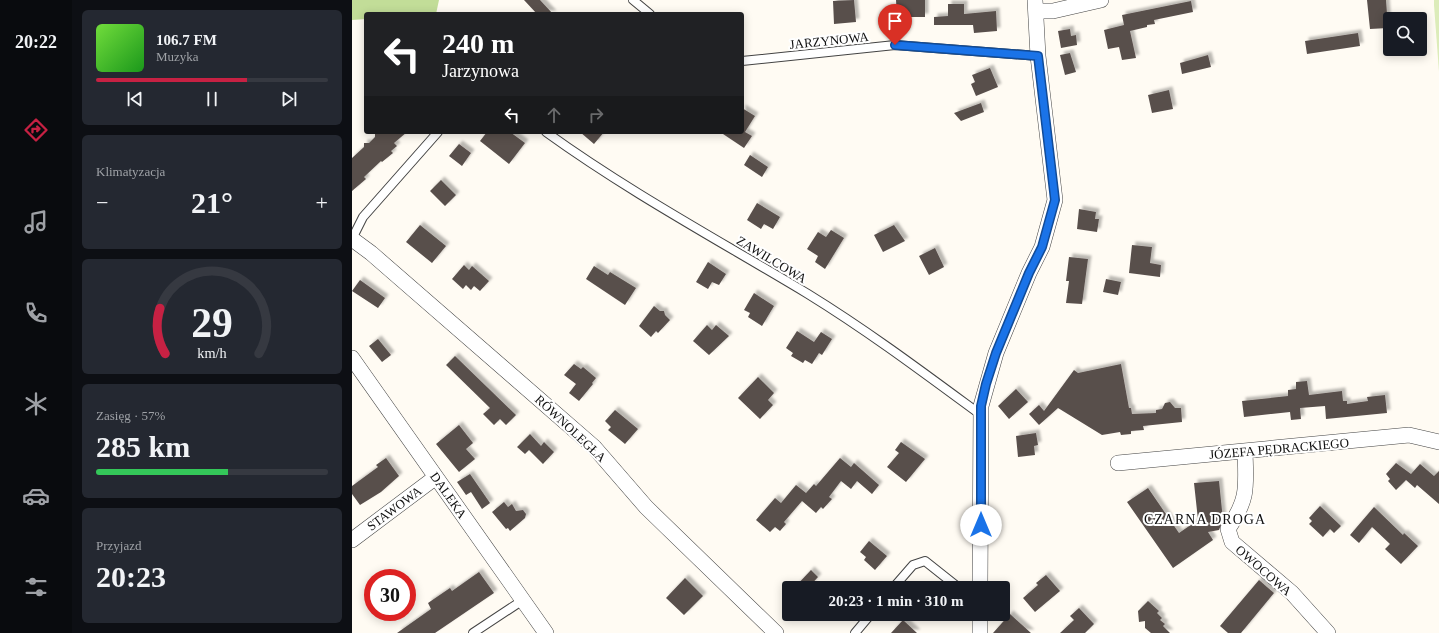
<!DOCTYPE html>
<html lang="pl">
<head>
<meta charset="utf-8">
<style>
  body { margin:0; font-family:Georgia,serif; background:#242831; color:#f1f3f6; height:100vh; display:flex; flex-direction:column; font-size:15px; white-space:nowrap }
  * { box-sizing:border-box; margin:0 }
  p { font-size:13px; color:#9ea1a6 }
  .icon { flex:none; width:22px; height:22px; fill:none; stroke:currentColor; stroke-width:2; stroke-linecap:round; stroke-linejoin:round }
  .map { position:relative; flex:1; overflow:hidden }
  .panel { display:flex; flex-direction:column; gap:10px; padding:10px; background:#0d0f14; width:280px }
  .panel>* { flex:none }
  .banner { position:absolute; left:12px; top:12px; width:380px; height:122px; border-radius:4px; box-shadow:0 2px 10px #0003; background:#202124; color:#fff; overflow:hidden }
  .fabs { position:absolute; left:1031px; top:12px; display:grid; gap:8px }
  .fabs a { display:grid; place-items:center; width:44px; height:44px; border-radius:4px; background:#171b24; box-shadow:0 2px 10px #0003; font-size:20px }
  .speed { position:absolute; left:12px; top:569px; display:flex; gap:8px; font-size:20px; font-weight:700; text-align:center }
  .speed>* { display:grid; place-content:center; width:52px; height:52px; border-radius:50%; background:#171b24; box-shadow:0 2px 10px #0003; line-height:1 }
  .speed .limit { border:6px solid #d22; background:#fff; color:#111 }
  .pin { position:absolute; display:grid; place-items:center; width:34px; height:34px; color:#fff; margin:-41px -17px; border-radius:50% 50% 50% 0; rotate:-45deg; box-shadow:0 0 4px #0007 }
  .pin .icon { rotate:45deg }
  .me { position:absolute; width:44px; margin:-22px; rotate:0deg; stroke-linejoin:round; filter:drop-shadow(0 0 3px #0008) }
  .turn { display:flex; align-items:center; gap:14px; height:84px; padding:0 12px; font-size:18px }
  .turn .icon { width:52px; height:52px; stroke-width:2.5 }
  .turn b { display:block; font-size:28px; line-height:34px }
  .lanes { display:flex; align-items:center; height:38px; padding:0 12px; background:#0003; justify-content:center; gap:20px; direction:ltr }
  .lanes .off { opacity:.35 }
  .big { font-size:30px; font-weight:700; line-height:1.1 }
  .panel .widget { flex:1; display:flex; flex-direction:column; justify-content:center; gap:6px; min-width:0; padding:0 14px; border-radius:6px; background:#242831 }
  .panel .dial { align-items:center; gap:0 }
  .dial svg { height:104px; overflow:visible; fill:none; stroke:#363941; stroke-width:7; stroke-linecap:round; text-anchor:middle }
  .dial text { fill:#f1f3f6; stroke:none }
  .song { display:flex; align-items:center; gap:12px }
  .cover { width:48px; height:48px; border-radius:6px; background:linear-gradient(135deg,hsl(100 70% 55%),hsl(120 70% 35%)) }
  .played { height:4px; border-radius:2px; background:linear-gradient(90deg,#c72143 65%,#363941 65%) }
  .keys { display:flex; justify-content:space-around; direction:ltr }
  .heat { display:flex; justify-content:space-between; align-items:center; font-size:22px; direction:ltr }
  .charge { height:6px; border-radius:3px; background:linear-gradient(90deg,#34c759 57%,#363941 0) }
  .trip { position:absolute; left:430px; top:581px; width:228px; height:40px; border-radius:4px; background:#171b24; box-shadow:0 2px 10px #0003; font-weight:700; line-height:40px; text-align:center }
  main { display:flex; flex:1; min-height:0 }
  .tab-bar { display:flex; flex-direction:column; width:72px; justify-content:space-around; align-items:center; background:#090b0e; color:#9ea1a6 }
  .tab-bar .icon { width:28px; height:28px }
  .tab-bar .on { color:#c72143 }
  .tab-bar b { font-size:18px; color:#f1f3f6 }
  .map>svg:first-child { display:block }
</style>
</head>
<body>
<main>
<nav class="tab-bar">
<b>20:22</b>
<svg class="icon on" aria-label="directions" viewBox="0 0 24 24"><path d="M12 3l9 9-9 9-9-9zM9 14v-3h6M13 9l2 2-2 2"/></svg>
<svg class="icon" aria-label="music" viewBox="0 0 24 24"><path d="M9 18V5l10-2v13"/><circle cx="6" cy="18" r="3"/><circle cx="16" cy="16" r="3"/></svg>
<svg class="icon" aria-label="phone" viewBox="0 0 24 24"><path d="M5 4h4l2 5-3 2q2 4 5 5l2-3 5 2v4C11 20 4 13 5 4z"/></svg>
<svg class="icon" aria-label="climate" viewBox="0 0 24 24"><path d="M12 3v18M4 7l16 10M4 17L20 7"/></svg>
<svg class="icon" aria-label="car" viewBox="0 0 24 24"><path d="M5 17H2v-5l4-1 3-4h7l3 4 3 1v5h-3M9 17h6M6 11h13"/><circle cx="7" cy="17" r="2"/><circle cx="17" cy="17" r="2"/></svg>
<svg class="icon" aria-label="filters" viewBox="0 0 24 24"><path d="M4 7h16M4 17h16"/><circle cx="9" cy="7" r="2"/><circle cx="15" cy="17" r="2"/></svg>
</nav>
<section class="panel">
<div class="widget">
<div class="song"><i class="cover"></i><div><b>106.7 FM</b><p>Muzyka</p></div></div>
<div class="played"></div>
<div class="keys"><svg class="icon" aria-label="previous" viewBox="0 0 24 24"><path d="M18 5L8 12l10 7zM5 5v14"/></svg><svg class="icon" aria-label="pause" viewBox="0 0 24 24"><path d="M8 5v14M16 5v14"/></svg><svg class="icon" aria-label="next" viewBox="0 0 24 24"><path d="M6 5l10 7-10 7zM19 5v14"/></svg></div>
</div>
<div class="widget"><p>Klimatyzacja</p>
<div class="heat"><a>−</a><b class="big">21°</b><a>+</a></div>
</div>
<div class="widget dial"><svg viewBox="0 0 100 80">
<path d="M14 69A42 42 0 1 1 86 69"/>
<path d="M14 69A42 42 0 0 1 10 34" stroke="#c72143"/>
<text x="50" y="56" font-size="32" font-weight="700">29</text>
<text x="50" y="72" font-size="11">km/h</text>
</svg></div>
<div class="widget"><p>Zasięg · 57%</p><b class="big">285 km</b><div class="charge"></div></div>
<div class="widget"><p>Przyjazd</p><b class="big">20:23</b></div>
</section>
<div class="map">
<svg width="1087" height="633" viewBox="0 0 1087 633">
  <defs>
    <filter id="shadow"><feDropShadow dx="3.5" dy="-3.5" stdDeviation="1" flood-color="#0004"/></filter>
  </defs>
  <rect width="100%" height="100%" fill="#fffbf3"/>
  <!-- green -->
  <path fill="#dcecba" d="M1082,0h5v72l-5,-67z"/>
  <!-- forest -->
  <path fill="#c2dd98" d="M0,0h87l-3,14h-70v5l-14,1z"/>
  <!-- building -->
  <path fill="#594f4c" filter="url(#shadow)" d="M172,0h16l13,14h-16z
    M502,0l2,22 -22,2 -1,-23z
    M544,0h29v17h-28z
    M1015,0h19l2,28 -18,1z
    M839,1l2,11 -39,8 1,4 -8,1v2l-17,4 6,27 -14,2 -3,-13 -11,2 -4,-19 20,-5 -2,-10z
    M596,4h16v10l32,-3 1,20 -23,2 -1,-8h-39v-8l14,-1z
    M718,29l1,7 5,-1 1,10 -16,3 -3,-17z
    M1006,33l2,13 -53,8 -2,-13z
    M718,53l6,19 -11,3 -5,-20z
    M856,55l3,12 -29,7 -2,-11z
    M638,68l8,19 -22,9 -5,-12 4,-2 -3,-7z
    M817,90l4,19 -21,4 -4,-18z
    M629,103l3,9 -23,9 -7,-8z
    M390,108l13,8 -10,16 7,4 -8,12 -24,-16h22z
    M29,132h26l-13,11 3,3 -6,5 2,2 -11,9 -1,-1 -17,16 2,2 -14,12v-33l12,-11v-4h5l6,-6v-4z
    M135,132h23l15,11 -16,21 -29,-23z
    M228,132h24l-10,12z
    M107,144l12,9 -9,13 -13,-10z
    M398,155l18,12 -6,10 -18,-12z
    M89,180l15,15 -11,11 -15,-15z
    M405,203l23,14 -7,12 -9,-5 -3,5 -14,-9z
    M727,209l17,3 -1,7h4l-2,13 -20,-3z
    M68,225l26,21 -14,17 -26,-21z
    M542,225l11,16 -22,11 -9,-17z
    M479,230l13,8 -19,31 -10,-7 3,-6 -11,-7 11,-17 8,5z
    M780,245l20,2 -2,16 11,2 -1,12 -31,-4z
    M583,248l9,19 -15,8 -10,-19z
    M717,257l19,2 -6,45 -16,-1 3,-22h-3z
    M356,262l18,12 -7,11 -7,-3 -4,7 -12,-7z
    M112,265l5,5 3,-4 17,15 -9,10 -6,-5 -3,4 -5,-5 -3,4 -11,-10z
    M242,266l14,9 2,-3 26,16 -11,17 -39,-26z
    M754,279l15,3 -3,13 -15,-3z
    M8,280l25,18 -7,10 -26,-17z
    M402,293l20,13 -12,20 -14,-9 2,-4 -6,-3z
    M302,306l6,5h4l1,4 5,5 -12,13 -2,-2 -5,6 -12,-11z
    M355,325l5,5 4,-5 13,11 -20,19 -16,-14z
    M445,331l17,11 7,-10 11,7 -10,16 -3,-2 -7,11 -7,-4 -2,3 -12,-7 2,-3 -7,-5z
    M26,339l13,16 -9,7 -13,-16z
    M103,356l61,59 -10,10 -6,-6 -6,6 -11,-11 7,-6 -44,-43z
    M222,364l7,5 2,-2 13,11 -4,5 1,1 -14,17 -10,-8 7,-9 -12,-9z
    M769,364l8,44h2l1,6 24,-1v-3l6,-1 3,-6 5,-1 5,6h6l1,14 -39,4 1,4 -13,1v3l-10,1 -1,-3 -18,3 -44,-27 -19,17 -10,-11 10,-9 5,6 30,-41 4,3z
    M406,377l16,16 -6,7 5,5 -13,14 -22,-21z
    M955,381l2,14 33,-4 1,10h4v3l21,-3 -1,-4 18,-2 2,18 -61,6 -1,-13 -25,2 1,11 -10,1 -1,-8 -46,5 -2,-16 46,-5v-6l8,-1v-7z
    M664,389l12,13 -19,17 -11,-13z
    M263,410l23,19 -13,15 -17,-14 3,-3 -6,-6z
    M107,425l14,18 -7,6 9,10 -16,13 -23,-28z
    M684,433l2,12 -4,1 1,9 -17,2 -2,-21z
    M178,434l11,12 3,-4 10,10 -11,12 -14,-14 -4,4 -8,-7z
    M549,442l24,17 -19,23 -19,-15 12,-14 -4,-3z
    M34,458l13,18 -18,16 -21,13 -8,-11v-8l26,-19 -2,-2z
    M488,458l11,9 3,-4 25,22 -7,9 -15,-13 -6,8 -10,-8 -12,16 3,2 -9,10 -2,-2 -5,6 -14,-12 -18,21 2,2 -6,7 -5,-4 -5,5 -14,-12 19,-22 6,5 15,-18 10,8 8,-9 2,2z
    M1044,463l15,11 9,-10 14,12 5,-5v33l-22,-19 -2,3 -9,-8 -10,10 -8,-9 2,-2 -4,-5z
    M118,474l20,29 -8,6 -11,-17 -5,3 -9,-13z
    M867,481l4,39 -4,10 -11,2 5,8 -40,28 -46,-66 21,-14 31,45 19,-13 -4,-37z
    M152,502l4,5 4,-3 4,7 7,-1 3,4 -1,4 -15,13 -2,-3 -2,1 -14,-17z
    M968,506l21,20 -7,7 -4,-4 -7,8 -14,-13 3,-3 -3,-3z
    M1022,507l29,28 1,-2 14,13 -17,18 -16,-15 5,-5 -18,-17 -13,16 -9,-8z
    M517,541l18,15 -12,14 -11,-10 2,-3 -6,-5z
    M459,570l7,7 -10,11h-14z
    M127,572l15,21 -59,40h-38l34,-24 -3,-6 22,-15 2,3z
    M694,575l14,16 -25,21 -12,-14 15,-13 -2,-2z
    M333,578l18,18 -19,19 -18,-17z
    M907,580l15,13 -33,40h-13l-8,-7z
    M796,601l11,10 -2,2 5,5 -2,2 5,4 -2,2 7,7h-19l-6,-5v-7l-6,1 -1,-11z
    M727,608l15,16 -9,9h-25l14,-13 -4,-4z
    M658,614l11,10 10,9h-38z
    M551,620l14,13h-26z"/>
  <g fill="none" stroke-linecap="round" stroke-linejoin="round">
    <!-- service casing -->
    <g stroke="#434343" stroke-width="10">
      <path id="service" d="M281,0l17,14
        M390,61l153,-16 143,11
        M194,132c83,60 174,109 262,162 60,37 116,79 173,121
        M0,239l11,-22 75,-85
        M541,588l20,-23 12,-4 34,27
        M121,633l50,-33
        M503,633l16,-19"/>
    </g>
    <!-- minor casing -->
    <g stroke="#434343" stroke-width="16">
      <path id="minor" d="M684,11h17l48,-11
        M0,239l19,14 223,194 52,60 130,126
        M0,358l194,275
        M893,451c1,36 4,47 -17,78l4,13 60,51 36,40
        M766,463l291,-28 30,7
        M0,540l84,-63
        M628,588l1,-182 15,-53 33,-80 13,-26 13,-47 -17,-144 -3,-56
        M628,633v-19"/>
    </g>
    <!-- service -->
    <use href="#service" stroke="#fff" stroke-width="8"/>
    <!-- minor -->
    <use href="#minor" stroke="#fff" stroke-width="15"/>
  </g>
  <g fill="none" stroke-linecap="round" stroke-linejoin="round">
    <!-- route casing -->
    <g stroke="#114b97" stroke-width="10">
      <path id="route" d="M543,45l143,11 17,144 -13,47 -13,26 -33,80 -10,31 -5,22v119"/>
    </g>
    <!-- route -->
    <use href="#route" stroke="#1a73e8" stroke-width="7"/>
  </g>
  <g text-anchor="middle" stroke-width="4" stroke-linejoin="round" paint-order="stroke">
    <!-- street labels -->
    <g font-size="13" fill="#101010" stroke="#fff">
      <text transform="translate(477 40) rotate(-6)" y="5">JARZYNOWA</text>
      <text transform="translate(420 259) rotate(31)" y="5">ZAWILCOWA</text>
      <text transform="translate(219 428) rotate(43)" y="5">RÓWNOLEGŁA</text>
      <text transform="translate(927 448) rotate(-5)" y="5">JÓZEFA PĘDRACKIEGO</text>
      <text transform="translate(97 495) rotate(55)" y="5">DALEKA</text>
      <text transform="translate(42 508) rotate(-37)" y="5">STAWOWA</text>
      <text transform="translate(912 570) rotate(41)" y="5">OWOCOWA</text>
    </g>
    <!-- neighbourhood labels -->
    <g font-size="14" letter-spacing="1" fill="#101010" stroke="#fff">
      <text x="853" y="524">CZARNA DROGA</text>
    </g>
  </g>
</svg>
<div class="fabs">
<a><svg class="icon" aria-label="search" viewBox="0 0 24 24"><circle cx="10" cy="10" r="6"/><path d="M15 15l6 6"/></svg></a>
</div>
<div class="speed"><div class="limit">30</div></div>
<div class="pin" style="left:543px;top:45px;background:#d93025"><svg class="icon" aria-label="arrive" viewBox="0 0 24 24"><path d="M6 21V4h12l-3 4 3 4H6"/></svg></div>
<svg class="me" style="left:629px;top:525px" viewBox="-20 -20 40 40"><circle r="19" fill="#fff"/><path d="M0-13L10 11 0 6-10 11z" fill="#1a73e8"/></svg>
<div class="trip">20:23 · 1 min · 310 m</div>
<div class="banner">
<div class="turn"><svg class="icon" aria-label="left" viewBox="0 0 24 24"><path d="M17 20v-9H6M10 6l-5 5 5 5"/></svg><div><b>240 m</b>Jarzynowa</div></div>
<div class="lanes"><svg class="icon" aria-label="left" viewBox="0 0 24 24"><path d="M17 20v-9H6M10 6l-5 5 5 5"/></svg><svg class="icon off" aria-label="ahead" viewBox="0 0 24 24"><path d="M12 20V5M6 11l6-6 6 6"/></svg><svg class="icon off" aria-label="right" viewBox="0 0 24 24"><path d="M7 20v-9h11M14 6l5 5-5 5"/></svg></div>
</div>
</div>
</main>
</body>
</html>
